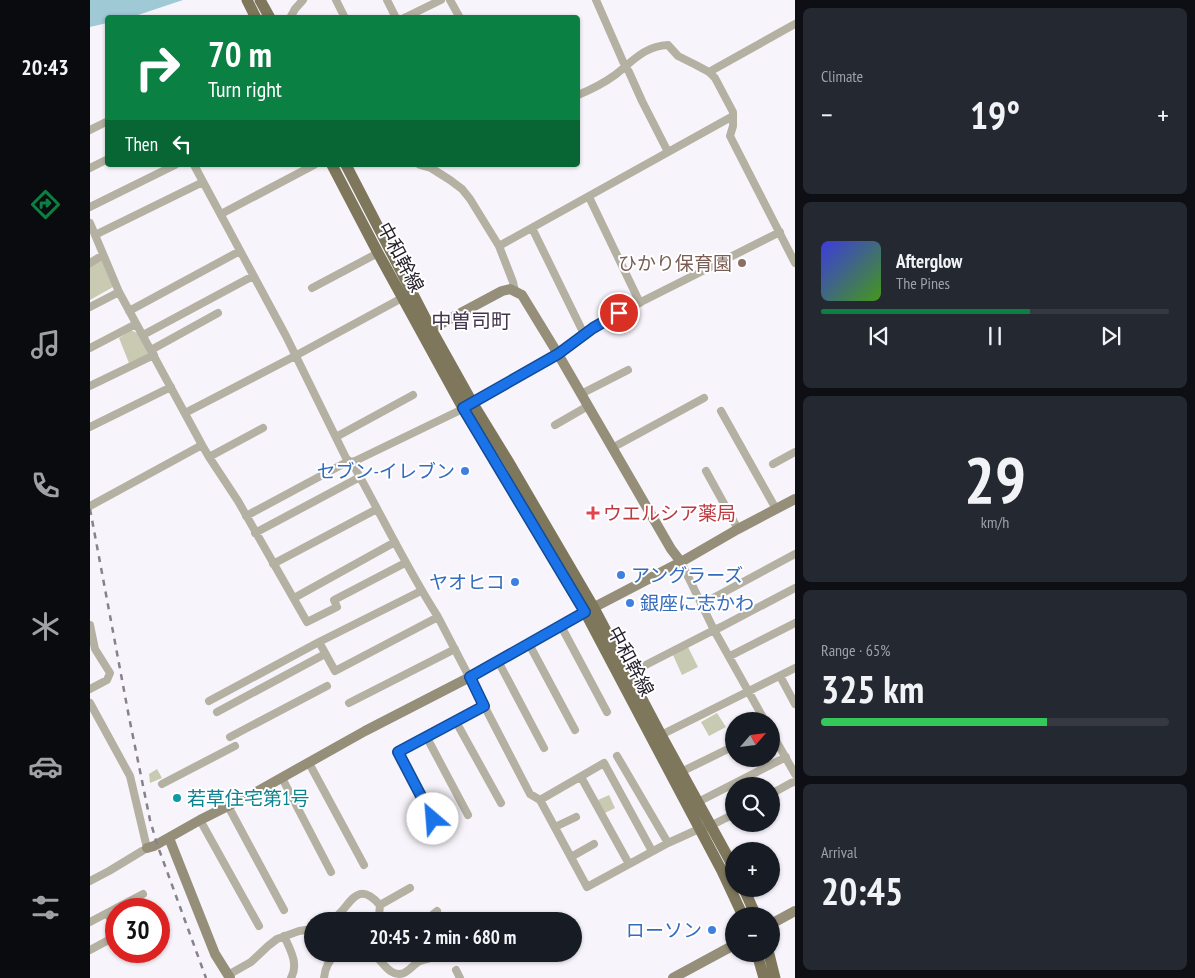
<!DOCTYPE html>
<html lang="en">
<head>
<meta charset="utf-8">
<style>
  body { margin:0; font-family:"PT Sans Narrow","Noto Sans JP",sans-serif; background:#242831; color:#f1f3f6; height:100vh; display:flex; flex-direction:column; font-size:19px; white-space:nowrap }
  * { box-sizing:border-box; margin:0 }
  p { font-size:16px; color:#9ea1a6 }
  .icon { flex:none; width:28px; height:28px; fill:none; stroke:currentColor; stroke-width:2; stroke-linecap:round; stroke-linejoin:round }
  .map { position:relative; flex:1; overflow:hidden }
  .details { display:flex; flex-direction:column; gap:8px; padding:8px; background:#0d0f14; width:400px }
  .details>* { flex:none }
  .banner { position:absolute; left:15px; top:15px; width:475px; height:152px; border-radius:5px; box-shadow:0 1px 4px #0004; background:#0b8043; color:#fff; overflow:hidden }
  .needle { width:32px; rotate:62deg }
  .tools { position:absolute; left:635px; top:712px; display:grid; gap:10px }
  .tools a { display:grid; place-items:center; width:55px; height:55px; border-radius:50%; background:#171b24; box-shadow:0 1px 4px #0004; font-size:25px }
  .speed { position:absolute; left:15px; top:898px; display:flex; gap:10px; font-size:25px; font-weight:700; text-align:center }
  .speed>* { display:grid; place-content:center; width:65px; height:65px; border-radius:50%; background:#171b24; box-shadow:0 1px 4px #0004; line-height:1 }
  .speed .limit { border:8px solid #d22; background:#fff; color:#111 }
  .pin { position:absolute; display:grid; place-items:center; width:42px; height:42px; color:#fff; margin:-21px; border:2px solid #fff; border-radius:50%; box-shadow:0 1px 5px #0007 }
  .me { position:absolute; width:55px; margin:-28px; rotate:333deg; stroke-linejoin:round; filter:drop-shadow(0 0 4px #0008) }
  .turn { display:flex; align-items:center; gap:18px; height:105px; padding:0 20px; font-size:22px }
  .turn .icon { width:65px; height:65px; stroke-width:2.5 }
  .turn b { display:block; font-size:35px; line-height:42px }
  .then { display:flex; align-items:center; height:48px; padding:0 20px; background:#0003; gap:10px; font-size:19px }
  .big { font-size:38px; font-weight:800; line-height:1.1 }
  .details .card { flex:1; display:flex; flex-direction:column; justify-content:center; gap:8px; min-width:0; padding:0 18px; border-radius:8px; background:#242831 }
  .details .dial { align-items:center; gap:0 }
  .dial b { font-size:65px; line-height:1 }
  .song { display:flex; align-items:center; gap:15px }
  .cover { width:60px; height:60px; border-radius:8px; background:linear-gradient(135deg,hsl(240 70% 55%),hsl(100 70% 35%)) }
  .played { height:5px; border-radius:2px; background:linear-gradient(90deg,#0b8043 60%,#363941 60%) }
  .keys { display:flex; justify-content:space-around; direction:ltr }
  .heat { display:flex; justify-content:space-between; align-items:center; font-size:28px; direction:ltr }
  .charge { height:8px; border-radius:4px; background:linear-gradient(90deg,#34c759 65%,#363941 0) }
  .trip { position:absolute; left:214px; top:912px; width:278px; height:50px; border-radius:25px; background:#171b24; box-shadow:0 1px 4px #0004; font-weight:800; line-height:50px; text-align:center }
  main { display:flex; flex:1; min-height:0 }
  .tabs { display:flex; flex-direction:column; width:90px; justify-content:space-around; align-items:center; background:#090b0e; color:#9ea1a6 }
  .tabs .icon { width:35px; height:35px }
  .tabs .active { color:#0b8043 }
  .tabs b { font-size:22px; color:#f1f3f6 }
  .map>svg:first-child { display:block }
</style>
</head>
<body>
<main>
<nav class="tabs">
<b>20:43</b>
<svg class="icon active" aria-label="directions" viewBox="0 0 24 24"><path d="M12 3l9 9-9 9-9-9zM9 14v-3h6M13 9l2 2-2 2"/></svg>
<svg class="icon" aria-label="music" viewBox="0 0 24 24"><path d="M9 18V5l10-2v13"/><circle cx="6" cy="18" r="3"/><circle cx="16" cy="16" r="3"/></svg>
<svg class="icon" aria-label="phone" viewBox="0 0 24 24"><path d="M5 4h4l2 5-3 2q2 4 5 5l2-3 5 2v4C11 20 4 13 5 4z"/></svg>
<svg class="icon" aria-label="climate" viewBox="0 0 24 24"><path d="M12 3v18M4 7l16 10M4 17L20 7"/></svg>
<svg class="icon" aria-label="car" viewBox="0 0 24 24"><path d="M5 17H2v-5l4-1 3-4h7l3 4 3 1v5h-3M9 17h6M6 11h13"/><circle cx="7" cy="17" r="2"/><circle cx="17" cy="17" r="2"/></svg>
<svg class="icon" aria-label="filters" viewBox="0 0 24 24"><path d="M4 7h16M4 17h16"/><circle cx="9" cy="7" r="2"/><circle cx="15" cy="17" r="2"/></svg>
</nav>
<div class="map">
<svg width="705" height="978" viewBox="0 0 705 978">
  <rect width="100%" height="100%" fill="#f8f4fb"/>
  <!-- green -->
  <path fill="#c8cab1" d="M12,260l11,27 -23,13v-33z
    M41,330l6,3 11,21 -19,9 -10,-25z
    M598,647l10,20 -16,8 -9,-20z
    M627,713l9,14 -17,9 -8,-14z
    M67,769l5,9 -12,5 -1,-9z
    M519,795l6,13 -10,5 -7,-13z"/>
  <!-- water -->
  <path fill="#9fc9d4" d="M0,0h93l-51,17 -24,1 -1,5 -17,4z"/>
  <g fill="none" stroke-linecap="round" stroke-linejoin="round">
    <!-- street -->
    <path stroke="#b4b0a2" stroke-width="8" d="M246,0l9,18
      M297,0l9,18
      M360,0l10,18
      M506,0l29,66 4,6 13,29 26,51
      M200,18l5,-9 8,-9
      M314,18l37,-18
      M619,72l86,-48
      M488,95c12,-5 26,-12 37,-20 17,-13 29,-29 53,-30l10,11 18,9 13,7 6,6 18,34v14l-3,10 65,127
      M0,130l18,-9
      M104,165l92,171 60,122 9,10c28,50 52,101 83,149l92,177 10,6 64,-37 48,88
      M330,165l11,3 19,12 12,9 8,10 29,47 14,36 2,9
      M0,168l18,-9
      M499,197l51,106
      M0,207l85,-42
      M131,214l93,-49
      M0,223l29,69 83,153 7,12 29,44 69,121 30,-15 -3,-7 71,-37
      M442,228l52,106
      M5,235l108,-53
      M409,246l234,-130
      M0,263l13,-8
      M222,288l66,-35
      M0,307l29,-15
      M39,311l111,-60
      M53,335l110,-59
      M0,348l46,-24
      M61,350l67,-37
      M0,386l64,-31
      M491,394l47,-24
      M631,411l55,98
      M95,413l110,-57 107,-58
      M465,425l33,-19
      M0,427l81,-40
      M246,437l77,-42
      M522,448l92,-50
      M119,457l54,-29
      M683,464l22,-12
      M616,471l32,58
      M0,506l112,-61
      M156,516l97,-52 12,-3 118,-57 85,-50 35,-26 26,-15 161,-81
      M165,533l105,-56
      M591,562l33,68 51,91
      M183,564l104,-55
      M204,598l101,-56
      M612,604l93,-50
      M0,625l5,24 15,24 -3,7 -17,9
      M471,626l46,86
      M229,642l16,29 103,-54
      M439,644l46,86
      M640,656l65,-33
      M408,661l46,87
      M538,674l86,-44 7,-3 74,-39
      M690,676l15,28
      M119,701l110,-59 102,-51
      M0,703l40,73 17,72 -38,23 -19,10
      M259,703l106,-54
      M127,712l108,-58
      M365,720l46,83
      M681,732l24,42
      M571,735l134,-67
      M336,736l42,79
      M140,737l97,-51
      M527,756l51,87
      M219,763l55,102
      M591,772l53,-26
      M491,777l48,87
      M192,778l49,94
      M72,784l73,-38
      M681,794l20,-11 4,-1
      M450,800l47,87 81,-44 31,-14 11,-3 24,-12
      M608,802l88,-45
      M138,806l56,104
      M110,820l59,106
      M465,827l21,-10
      M351,836l-43,-84 86,-46
      M481,857l23,-13
      M44,899l5,10
      M17,913l9,16
      M240,921c20,-10 24,-45 50,-16
      M290,921l-1,-5 1,-11 30,-17
      M325,921l4,-2h8l10,-8
      M0,922l53,-28
      M194,936c6,13 15,28 7,42
      M0,950l26,-14
      M284,954c9,8 16,24 30,19 6,-3 10,-9 16,-12 7,-3 14,-2 18,-7
      M366,970l4,8
      M138,975l23,-13 17,-16 9,-7 22,-8 13,-2
      M234,978c1,-11 5,-17 12,-24"/>
    <!-- secondary -->
    <path stroke="#958f79" stroke-width="10" d="M341,329l71,-38 8,-2 12,6 36,59 113,195 10,13
      M79,838l46,116 15,24
      M57,848l7,-2 46,-26 58,-29 107,-60 105,-54 115,-65 96,-50 57,-33 57,-30
      M681,924l24,-13
      M583,978l61,-33"/>
    <!-- primary -->
    <path stroke="#7e775c" stroke-width="11" d="M157,0l9,18
      M170,0l10,18
      M242,165l46,88 85,155 122,204 137,259 21,45
      M256,165l85,164 42,75 35,57 86,147 67,127 73,133
      M654,889l12,27
      M667,954l7,24
      M679,954l6,24"/>
    <!-- rail -->
    <path stroke="#86818a" stroke-width="2.5" stroke-dasharray="6 6" stroke-linecap="butt" d="M0,509l39,208 21,103 7,24 49,134"/>
  </g>
  <g fill="none" stroke-linecap="round" stroke-linejoin="round">
    <!-- route casing -->
    <g stroke="#114b97" stroke-width="12">
      <path id="route" d="M343,819l-35,-67 86,-46 -14,-29 115,-65 -122,-204 95,-54 35,-26 26,-15"/>
    </g>
    <!-- route -->
    <use href="#route" stroke="#1a73e8" stroke-width="9"/>
  </g>
  <!-- markers -->
  <circle fill="#8d6e63" stroke="#fff" stroke-width="2" cx="652" cy="263" r="5"/>
  <g fill="#3f7fe0" stroke="#fff" stroke-width="2">
    <circle cx="375" cy="471" r="5"/>
    <circle cx="531" cy="575" r="5"/>
    <circle cx="425" cy="582" r="5"/>
    <circle cx="540" cy="603" r="5"/>
    <circle cx="622" cy="930" r="5"/>
  </g>
  <path fill="#e0444e" stroke="#fff" stroke-width="2" d="M500.5 505.5h5v5h5v5h-5v5h-5v-5h-5v-5h5z"/>
  <circle fill="#0f9aa8" stroke="#fff" stroke-width="2" cx="87" cy="798" r="5"/>
  <g text-anchor="middle" stroke-width="4" stroke-linejoin="round" paint-order="stroke">
    <!-- street labels -->
    <g font-size="19" fill="#241e29" stroke="#fff">
      <text transform="translate(311 257) rotate(62)" y="7">中和幹線</text>
      <text transform="translate(541 661) rotate(62)" y="7">中和幹線</text>
    </g>
    <!-- education labels -->
    <g font-size="19" fill="#785e54" stroke="#fff" text-anchor="end">
      <text x="642" y="270">ひかり保育園</text>
    </g>
    <!-- shop labels -->
    <g font-size="19" fill="#366cbe" stroke="#fff" text-anchor="end">
      <text x="365" y="478">セブン-イレブン</text>
      <text x="541" y="582" text-anchor="start">アングラーズ</text>
      <text x="415" y="589">ヤオヒコ</text>
      <text x="550" y="610" text-anchor="start">銀座に志かわ</text>
      <text x="612" y="937">ローソン</text>
    </g>
    <!-- health labels -->
    <g font-size="19" fill="#be3a42" stroke="#fff" text-anchor="start">
      <text x="513" y="520">ウエルシア薬局</text>
    </g>
    <!-- culture labels -->
    <g font-size="19" fill="#0d838f" stroke="#fff" text-anchor="start">
      <text x="97" y="805">若草住宅第1号</text>
    </g>
    <!-- neighbourhood labels -->
    <g font-size="20" fill="#43344e" stroke="#fff">
      <text x="381" y="328">中曽司町</text>
    </g>
  </g>
</svg>
<div class="tools">
<a><svg class="needle" viewBox="-14 -14 28 28"><path d="M0-13l5 13h-10z" fill="#e53935"/><path d="M0 13l5-13h-10z" fill="#9ea1a6"/></svg></a>
<a><svg class="icon" aria-label="search" viewBox="0 0 24 24"><circle cx="10" cy="10" r="6"/><path d="M15 15l6 6"/></svg></a>
<a>+</a>
<a>−</a>
</div>
<div class="speed"><div class="limit">30</div></div>
<div class="pin" style="left:529px;top:313px;background:#d93025"><svg class="icon" aria-label="arrive" viewBox="0 0 24 24"><path d="M6 21V4h12l-3 4 3 4H6"/></svg></div>
<svg class="me" style="left:343px;top:819px" viewBox="-20 -20 40 40"><circle r="19" fill="#fff"/><path d="M0-13L10 11 0 6-10 11z" fill="#1a73e8"/></svg>
<div class="trip">20:45 · 2 min · 680 m</div>
<div class="banner">
<div class="turn"><svg class="icon" aria-label="right" viewBox="0 0 24 24"><path d="M7 20v-9h11M14 6l5 5-5 5"/></svg><div><b>70 m</b>Turn right</div></div>
<div class="then">Then<svg class="icon" aria-label="left" viewBox="0 0 24 24"><path d="M17 20v-9H6M10 6l-5 5 5 5"/></svg></div>
</div>
</div>
<section class="details">
<div class="card"><p>Climate</p>
<div class="heat"><a>−</a><b class="big">19°</b><a>+</a></div>
</div>
<div class="card">
<div class="song"><i class="cover"></i><div><b>Afterglow</b><p>The Pines</p></div></div>
<div class="played"></div>
<div class="keys"><svg class="icon" aria-label="previous" viewBox="0 0 24 24"><path d="M18 5L8 12l10 7zM5 5v14"/></svg><svg class="icon" aria-label="pause" viewBox="0 0 24 24"><path d="M8 5v14M16 5v14"/></svg><svg class="icon" aria-label="next" viewBox="0 0 24 24"><path d="M6 5l10 7-10 7zM19 5v14"/></svg></div>
</div>
<div class="card dial"><b>29</b><p>km/h</p></div>
<div class="card"><p>Range · 65%</p><b class="big">325 km</b><div class="charge"></div></div>
<div class="card"><p>Arrival</p><b class="big">20:45</b></div>
</section>
</main>
</body>
</html>
